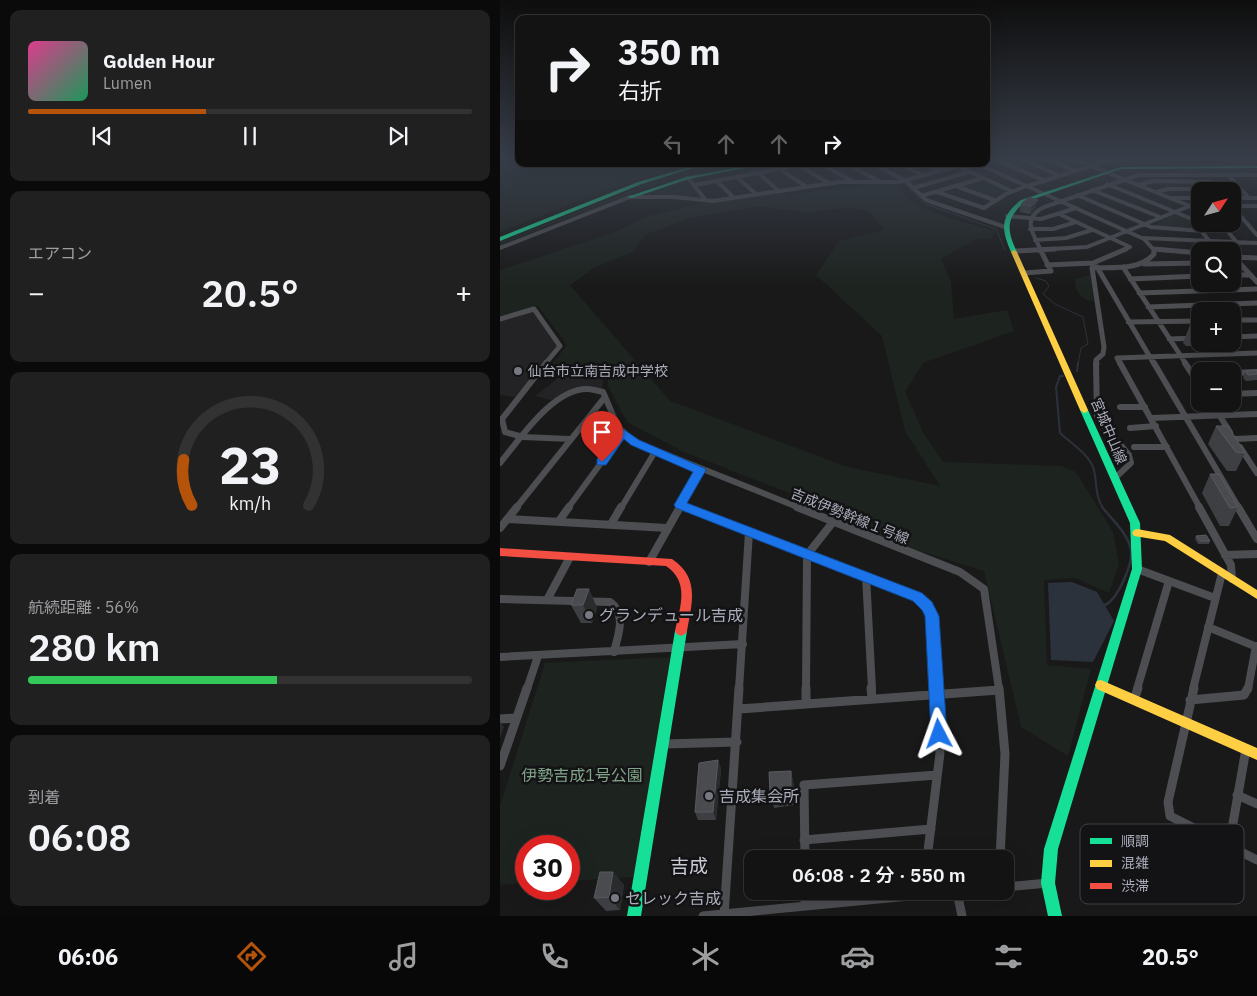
<!DOCTYPE html>
<html lang="ja">
<head>
<meta charset="utf-8">
<style>
  body { margin:0; font-family:"IBM Plex Sans","Noto Sans JP",sans-serif; background:#202021; color:#f1f3f6; height:100vh; display:flex; flex-direction:column; font-size:19px; white-space:nowrap }
  * { box-sizing:border-box; margin:0 }
  p { font-size:16px; color:#9d9ea0 }
  .icon { flex:none; width:28px; height:28px; fill:none; stroke:currentColor; stroke-width:2; stroke-linecap:round; stroke-linejoin:round }
  .map { position:relative; flex:1; overflow:hidden }
  .side { display:flex; flex-direction:column; gap:10px; padding:10px; background:#0a0a0a; width:500px }
  .side>* { flex:none }
  .banner { position:absolute; left:15px; top:15px; width:475px; height:152px; border-radius:10px; box-shadow:0 5px 20px #0002,0 0 0 1px #323233; background:#131313; color:#f1f3f6; overflow:hidden }
  .needle { width:32px; rotate:54deg }
  .buttons { position:absolute; left:691px; top:182px; display:grid; gap:10px }
  .buttons a { display:grid; place-items:center; width:50px; height:50px; border-radius:10px; background:#131313; box-shadow:0 5px 20px #0002,0 0 0 1px #323233; font-size:25px }
  .speed { position:absolute; left:15px; top:835px; display:flex; gap:10px; font-size:25px; font-weight:700; text-align:center }
  .speed>* { display:grid; place-content:center; width:65px; height:65px; border-radius:50%; background:#131313; box-shadow:0 5px 20px #0002,0 0 0 1px #323233; line-height:1 }
  .speed .limit { border:8px solid #d22; background:#fff; color:#111 }
  .pin { position:absolute; display:grid; place-items:center; width:42px; height:42px; color:#fff; margin:-51px -21px; border-radius:50% 50% 50% 0; rotate:-45deg; box-shadow:0 0 5px #0007 }
  .pin .icon { rotate:45deg }
  .me { position:absolute; width:55px; margin:-28px; rotate:356deg; stroke-linejoin:round; filter:drop-shadow(0 0 4px #0008) }
  .turn { display:flex; align-items:center; gap:18px; height:105px; padding:0 20px; font-size:22px }
  .turn .icon { width:65px; height:65px; stroke-width:2.5 }
  .turn b { display:block; font-size:35px; line-height:42px }
  .lanes { display:flex; align-items:center; height:48px; padding:0 20px; background:#0003; justify-content:center; gap:25px; direction:ltr }
  .lanes .off { opacity:.35 }
  .big { font-size:38px; font-weight:600; line-height:1.1 }
  .side .tile { flex:1; display:flex; flex-direction:column; justify-content:center; gap:8px; min-width:0; padding:0 18px; border-radius:10px; background:#202021 }
  .side .dial { align-items:center; gap:0 }
  .dial svg { height:130px; overflow:visible; fill:none; stroke:#323233; stroke-width:7; stroke-linecap:round; text-anchor:middle }
  .dial text { fill:#f1f3f6; stroke:none }
  .song { display:flex; align-items:center; gap:15px }
  .cover { width:60px; height:60px; border-radius:8px; background:linear-gradient(135deg,hsl(330 70% 55%),hsl(150 70% 35%)) }
  .played { height:5px; border-radius:2px; background:linear-gradient(90deg,#b45309 40%,#323233 40%) }
  .keys { display:flex; justify-content:space-around; direction:ltr }
  .heat { display:flex; justify-content:space-between; align-items:center; font-size:28px; direction:ltr }
  .charge { height:8px; border-radius:4px; background:linear-gradient(90deg,#34c759 56%,#323233 0) }
  .trip { position:absolute; left:244px; top:850px; width:270px; height:50px; border-radius:10px; background:#131313; box-shadow:0 5px 20px #0002,0 0 0 1px #323233; font-weight:600; line-height:50px; text-align:center }
  .tabs { display:flex; height:80px; justify-content:space-around; align-items:center; background:#080808; color:#9d9ea0 }
  .tabs .icon { width:35px; height:35px }
  .tabs .selected { color:#b45309 }
  .tabs b { font-size:22px; color:#f1f3f6 }
  main { display:flex; flex:1; min-height:0 }
  .map>svg:first-child { display:block }
</style>
</head>
<body>
<main>
<section class="side">
<div class="tile">
<div class="song"><i class="cover"></i><div><b>Golden Hour</b><p>Lumen</p></div></div>
<div class="played"></div>
<div class="keys"><svg class="icon" aria-label="previous" viewBox="0 0 24 24"><path d="M18 5L8 12l10 7zM5 5v14"/></svg><svg class="icon" aria-label="pause" viewBox="0 0 24 24"><path d="M8 5v14M16 5v14"/></svg><svg class="icon" aria-label="next" viewBox="0 0 24 24"><path d="M6 5l10 7-10 7zM19 5v14"/></svg></div>
</div>
<div class="tile"><p>エアコン</p>
<div class="heat"><a>−</a><b class="big">20.5°</b><a>+</a></div>
</div>
<div class="tile dial"><svg viewBox="0 0 100 80">
<path d="M14 69A42 42 0 1 1 86 69"/>
<path d="M14 69A42 42 0 0 1 9 41" stroke="#b45309"/>
<text x="50" y="56" font-size="32" font-weight="700">23</text>
<text x="50" y="72" font-size="11">km/h</text>
</svg></div>
<div class="tile"><p>航続距離 · 56%</p><b class="big">280 km</b><div class="charge"></div></div>
<div class="tile"><p>到着</p><b class="big">06:08</b></div>
</section>
<div class="map">
<svg width="757" height="916" viewBox="0 0 757 916">
  <rect width="100%" height="100%" fill="#191919"/>
  <!-- built -->
  <path fill="#232326" d="M32,311l25,35 -42,51 -15,-2v-74z
    M105,368l-3,20 -18,-1 -15,3 -18,10 -16,-4 26,-20z"/>
  <!-- green -->
  <path fill="#1d231f" fill-rule="evenodd" d="M0,158h19v6h169l-63,19 -125,49z
    M211,164h46c-32,6 -105,16 -129,33l-69,24 -59,25v-5c71,-25 138,-58 211,-77z
    M485,180l24,11 -15,7 -32,-12z
    M187,181l14,16 -55,-2 -2,-1z
    M397,185l15,18 34,14 49,14 -4,8 -14,-1 -36,21 10,22 3,38 53,-9 7,21 -91,32 -18,29 19,42 19,28 118,4 15,6 37,60 6,32 -10,29 -34,-15 -31,2 3,85 44,4 -23,87 -47,-29 -37,-156 -80,-25 -74,-32 -21,-13 -127,-50 -55,-29 -19,-36v-20l-66,11 25,-32 -29,-39 -38,11v-47l112,-37 37,-17 54,-13 80,-11 5,3 56,-8zM261,206l46,7 42,-6 20,4 15,19 -45,11 -23,34 66,61 23,95 35,55 -92,-19 -178,-66 -100,-116 24,-17 40,-17 11,-16 48,-18z
    M678,213l12,6 10,10 -47,-4z
    M590,275l4,26c-13,0 -19,-10 -19,-22z
    M170,657l-35,220 -66,4v-35h-43v37l-26,2v-79l45,-143z"/>
  <!-- water -->
  <path fill="#2c323b" d="M572,582l25,10 17,29 -21,41 -42,-2 -3,-77z"/>
  <g fill="none" stroke-linecap="round" stroke-linejoin="round">
    <!-- stream-far2 -->
    <path stroke="#2c323b" stroke-width="1" d="M406,184l17,19 73,26 9,21
      M536,278l10,3 3,5 -6,8 12,10 28,13 5,27 -7,4 -3,16"/>
    <!-- stream-far1 -->
    <path stroke="#2c323b" stroke-width="2" d="M577,371l1,-8
      M563,376h-3l-4,11 4,46c11,10 30,22 34,37 3,13 1,26 9,38"/>
    <!-- stream -->
    <path stroke="#2c323b" stroke-width="2.5" d="M602,507c9,11 27,28 29,43 2,14 -13,49 -26,55"/>
    <!-- street-far4 -->
    <path stroke="#4d4e52" stroke-width="4" d="M493,158l52,23
      M520,158l40,18
      M546,158l29,13
      M571,158l119,48h10
      M688,158l46,1
      M272,164l35,23
      M321,164l31,17
      M347,164l32,17
      M373,164l33,17 20,19 79,27
      M400,164l24,12
      M426,164l15,7
      M478,164l166,75 10,11
      M298,165l31,18
      M456,165l55,26
      M258,173l21,18
      M728,175l21,23
      M237,177l19,17
      M188,178l17,21
      M217,181l17,17
      M607,184l85,35 18,23
      M195,185l110,-21
      M639,185l14,-4 59,1
      M456,186l38,14
      M528,186l75,-24 27,-4
      M413,188l56,-16
      M592,190l68,27
      M437,192l47,16 22,-14 18,-7
      M656,192l12,-3h50
      M577,195l74,32 51,4
      M421,196l62,-18
      M673,198h27
      M732,198h25
      M732,206l25,29
      M732,206h25
      M559,214l71,33
      M507,216l34,3 35,-11
      M722,224l16,20
      M530,229h23l23,-7
      M643,238l114,5
      M535,240l31,-2 26,-8
      M0,248l130,-51h43l40,4 126,-19h60l65,-18
      M654,249l12,1
      M532,250l55,-3 103,-41
      M541,250c-9,-17 -19,-32 3,-43l95,-32h118
      M623,250l7,-3"/>
    <!-- street-far3 -->
    <path stroke="#4d4e52" stroke-width="5" d="M654,249l46,4
      M514,251l41,-2
      M733,257l24,1
      M734,257l23,25
      M644,264l56,-1
      M547,265l46,-2 33,-14
      M597,267l57,97
      M623,267l63,97
      M524,273l27,-2 -11,-22
      M732,275h18
      M630,279l70,-3
      M639,293l118,-4
      M648,307l109,-4
      M0,319l34,-10 26,37 -15,18
      M732,320h25
      M628,322l72,-1
      M732,337l25,-1
      M669,339l31,-1
      M597,364l-1,-4 7,-6 1,-7 -12,-79c21,-1 47,3 62,-14v-5
      M620,364l-3,-6 140,-5"/>
    <!-- street-far2 -->
    <path stroke="#4d4e52" stroke-width="6" d="M46,363l-44,56 3,13 18,5 47,2
      M596,363l1,54 32,38 2,8 -16,15
      M620,363l80,145
      M654,363l85,145
      M685,363l15,23
      M732,373l25,-1
      M732,394l25,-1
      M712,404l18,28
      M620,407h25
      M652,418l105,-4
      M630,428l26,-2
      M735,439l22,-1
      M634,447h33
      M740,447l17,26
      M0,463c20,-24 53,-75 88,-74 4,0 10,2 15,3l15,35 17,15 165,66
      M180,505l8,3
      M16,508l89,-111
      M68,508l55,-75
      M121,508l35,-58
      M179,508l21,-38"/>
    <!-- street-far1 -->
    <path stroke="#4d4e52" stroke-width="8" d="M185,507l228,88 14,11 5,10 4,73
      M297,507l163,65 24,17 15,100
      M699,507l32,58 1,14
      M738,507l19,32
      M8,519l159,9
      M59,521l10,-14
      M111,524l10,-17
      M0,528l17,-21
      M725,555l32,-1
      M149,562l31,-55
      M637,569l78,29
      M366,576l6,113
      M0,599l110,3c17,12 8,33 4,50
      M47,600l23,-43
      M708,627l49,20
      M0,657l243,-13
      M27,689l11,-33
      M239,689l10,-157
      M306,689l1,-134 26,-33
      M637,689l32,-108
      M693,689l29,-116
      M748,689l8,-43"/>
    <!-- street -->
    <path stroke="#4d4e52" stroke-width="9" d="M371,688l1,11
      M499,688l6,66 -5,105
      M694,688l-26,114 2,14 87,44
      M634,700l4,-12
      M690,700l54,-5 4,-7
      M306,704v-16
      M239,709l260,-19
      M0,719l16,-1
      M164,744l73,-2
      M0,766l27,-78
      M737,795l20,9
      M304,840l127,-11
      M729,846l17,-97
      M305,859l-1,-74 133,-10
      M427,859l13,-106 -4,-65
      M505,887l43,-4
      M305,891v15
      M457,892l5,24
      M203,916l258,-25
      M224,916l15,-228"/>
    <!-- fast -->
    <path fill="#16e098" fill-rule="evenodd" d="M200,164h6l-64,20 -142,57v-4l138,-55z
      M257,164h8l-76,15 -57,19 -5,-1 59,-20z
      M757,166v2l-136,1 -96,33c-20,16 -18,29 -8,50l-1,1 -5,-1c-10,-23 -11,-36 10,-52l100,-33z
      M584,407l4,3 52,113 2,46 -84,280 -3,34 7,33h-14l-7,-33 3,-34 88,-280 -2,-46 -50,-113z
      M181,626l4,2 2,3 -46,285h-14l48,-285 2,-3z"/>
    <!-- slow -->
    <path fill="#ffcf43" fill-rule="evenodd" d="M514,250l3,2 71,158 -1,2 -3,1 -4,-3 -69,-158z
      M637,529l33,6 87,55v9l-92,-58 -31,-5 -2,-3 2,-3z
      M601,680l156,68v12l-160,-71 -2,-4 2,-4z"/>
    <!-- jam -->
    <path fill="#f24e42" fill-rule="evenodd" d="M0,548l172,11c28,19 20,43 15,72l-2,3 -4,2 -4,-2 -2,-3c5,-24 15,-49 -9,-65l-166,-10z"/>
  </g>
  <!-- wall -->
  <path fill="#3e3f42" d="M521,204l15,3 -6,7 -10,-2z
    M690,325l9,3 -6,18h-7l-3,-3z
    M757,370v10l-11,1 -3,-3 3,-7z
    M716,426l29,27 -9,18h-9l-19,-27z
    M710,474l28,33 -9,19h-9l-18,-33z
    M696,536l14,5 -1,3h-11l-3,-5z
    M89,589l8,19 -5,15h-11l-10,-18z
    M218,760l3,9 -5,51h-18l-3,-8z
    M291,771l3,16v18l-20,3 -4,-16z
    M113,872l11,13 -4,25 -14,1 -12,-13z"/>
  <!-- shaded-wall -->
  <path fill="#2a2b2c" d="M538,200l-2,7 -6,7 1,-8z
    M89,589l8,19 -5,15 -9,-18z
    M0,722l4,5 -4,11z
    M218,760l3,9 -5,51 -3,-8z
    M291,771l3,16v18l-3,-16z
    M113,872l11,13 -4,25 -11,-13z"/>
  <!-- building -->
  <path fill="#4a4b4f" stroke="#595a60" d="M529,197l9,3 -7,6 -10,-2z
    M690,325h7l2,3h-7z
    M757,370v4l-9,1 -2,-4z
    M716,426h12l17,27 -9,-1z
    M710,474h9l19,33 -8,1z
    M706,535l4,6h-10l-4,-5z
    M77,589h12l-6,16h-12z
    M218,760l-5,52h-18l4,-49z
    M291,771v18l-21,3 -1,-20z
    M100,872h13l-4,25 -15,1z"/>
  <!-- sky -->
  <linearGradient id="sky" x2="0" y2="1"><stop stop-color="#0e0e0e"/><stop offset="0.55" stop-color="#383e49"/><stop offset="1" stop-color="#383e49" stop-opacity="0"/></linearGradient>
  <rect width="757" height="287" fill="url(#sky)"/>
  <!-- route -->
  <path fill="#1a73e8" stroke="#114b97" d="M123,429l16,11 65,28 2,2 -19,33 235,90 10,9 7,14 8,118 -2,5 -6,2 -5,-2 -3,-5 -6,-118 -3,-6 -9,-9 -237,-93 -2,-3 19,-33 -62,-27 -7,-6 -18,26h-9v-6l22,-29z"/>
  <!-- markers -->
  <g fill="#777982" stroke="#131315" stroke-width="2">
    <circle cx="18" cy="371" r="5"/>
    <circle cx="89" cy="615" r="5"/>
    <circle cx="209" cy="796" r="5"/>
    <circle cx="115" cy="898" r="5"/>
  </g>
  <g text-anchor="middle" stroke-width="5" stroke-linejoin="round" paint-order="stroke">
    <!-- poi labels -->
    <g font-size="14" fill="#aaadba" stroke="#131315" text-anchor="start">
      <text x="28" y="376">仙台市立南吉成中学校</text>
    </g>
    <!-- street labels -->
    <g font-size="14" fill="#aaadba" stroke="#131315">
      <text transform="translate(609 431) rotate(67)" y="5">宮城中山線</text>
      <text transform="translate(350 516) rotate(22)" y="5">吉成伊勢幹線１号線</text>
    </g>
    <!-- near-poi labels -->
    <g font-size="16" fill="#aaadba" stroke="#131315" text-anchor="start">
      <text x="99" y="621">グランデュール吉成</text>
      <text x="219" y="802">吉成集会所</text>
      <text x="125" y="904">セレック吉成</text>
    </g>
    <!-- near-park labels -->
    <g font-size="16" fill="#81a488" stroke="#131315">
      <text x="82" y="781">伊勢吉成1号公園</text>
    </g>
    <!-- near-quarter labels -->
    <g font-size="19" fill="#cbccd6" stroke="#131315">
      <text x="189" y="873">吉成</text>
    </g>
  </g>
  <!-- legend -->
  <rect x="580" y="824" width="164" height="80" rx="8" fill="#131315" stroke="#404147" stroke-width="1"/>
  <rect x="590" y="838" width="22" height="6" fill="#16e098"/>
  <rect x="590" y="860" width="22" height="7" fill="#ffcf43"/>
  <rect x="590" y="883" width="22" height="6" fill="#f24e42"/>
  <g font-size="14" fill="#aaadba">
    <text x="621" y="846">順調</text>
    <text x="621" y="868">混雑</text>
    <text x="621" y="891">渋滞</text>
  </g>
</svg>
<div class="buttons">
<a><svg class="needle" viewBox="-14 -14 28 28"><path d="M0-13l5 13h-10z" fill="#e53935"/><path d="M0 13l5-13h-10z" fill="#9d9ea0"/></svg></a>
<a><svg class="icon" aria-label="search" viewBox="0 0 24 24"><circle cx="10" cy="10" r="6"/><path d="M15 15l6 6"/></svg></a>
<a>+</a>
<a>−</a>
</div>
<div class="speed"><div class="limit">30</div></div>
<div class="pin" style="left:102px;top:462px;background:#d93025"><svg class="icon" aria-label="arrive" viewBox="0 0 24 24"><path d="M6 21V4h12l-3 4 3 4H6"/></svg></div>
<svg class="me" style="left:439px;top:734px" viewBox="-20 -20 40 40"><path d="M0-17L14 15 0 8-14 15z" fill="#1a73e8" stroke="#fff" stroke-width="4"/></svg>
<div class="trip">06:08 · 2 分 · 550 m</div>
<div class="banner">
<div class="turn"><svg class="icon" aria-label="right" viewBox="0 0 24 24"><path d="M7 20v-9h11M14 6l5 5-5 5"/></svg><div><b>350 m</b>右折</div></div>
<div class="lanes"><svg class="icon off" aria-label="left" viewBox="0 0 24 24"><path d="M17 20v-9H6M10 6l-5 5 5 5"/></svg><svg class="icon off" aria-label="ahead" viewBox="0 0 24 24"><path d="M12 20V5M6 11l6-6 6 6"/></svg><svg class="icon off" aria-label="ahead" viewBox="0 0 24 24"><path d="M12 20V5M6 11l6-6 6 6"/></svg><svg class="icon" aria-label="right" viewBox="0 0 24 24"><path d="M7 20v-9h11M14 6l5 5-5 5"/></svg></div>
</div>
</div>
</main>
<nav class="tabs">
<b>06:06</b>
<svg class="icon selected" aria-label="directions" viewBox="0 0 24 24"><path d="M12 3l9 9-9 9-9-9zM9 14v-3h6M13 9l2 2-2 2"/></svg>
<svg class="icon" aria-label="music" viewBox="0 0 24 24"><path d="M9 18V5l10-2v13"/><circle cx="6" cy="18" r="3"/><circle cx="16" cy="16" r="3"/></svg>
<svg class="icon" aria-label="phone" viewBox="0 0 24 24"><path d="M5 4h4l2 5-3 2q2 4 5 5l2-3 5 2v4C11 20 4 13 5 4z"/></svg>
<svg class="icon" aria-label="climate" viewBox="0 0 24 24"><path d="M12 3v18M4 7l16 10M4 17L20 7"/></svg>
<svg class="icon" aria-label="car" viewBox="0 0 24 24"><path d="M5 17H2v-5l4-1 3-4h7l3 4 3 1v5h-3M9 17h6M6 11h13"/><circle cx="7" cy="17" r="2"/><circle cx="17" cy="17" r="2"/></svg>
<svg class="icon" aria-label="filters" viewBox="0 0 24 24"><path d="M4 7h16M4 17h16"/><circle cx="9" cy="7" r="2"/><circle cx="15" cy="17" r="2"/></svg>
<b>20.5°</b>
</nav>
</body>
</html>
